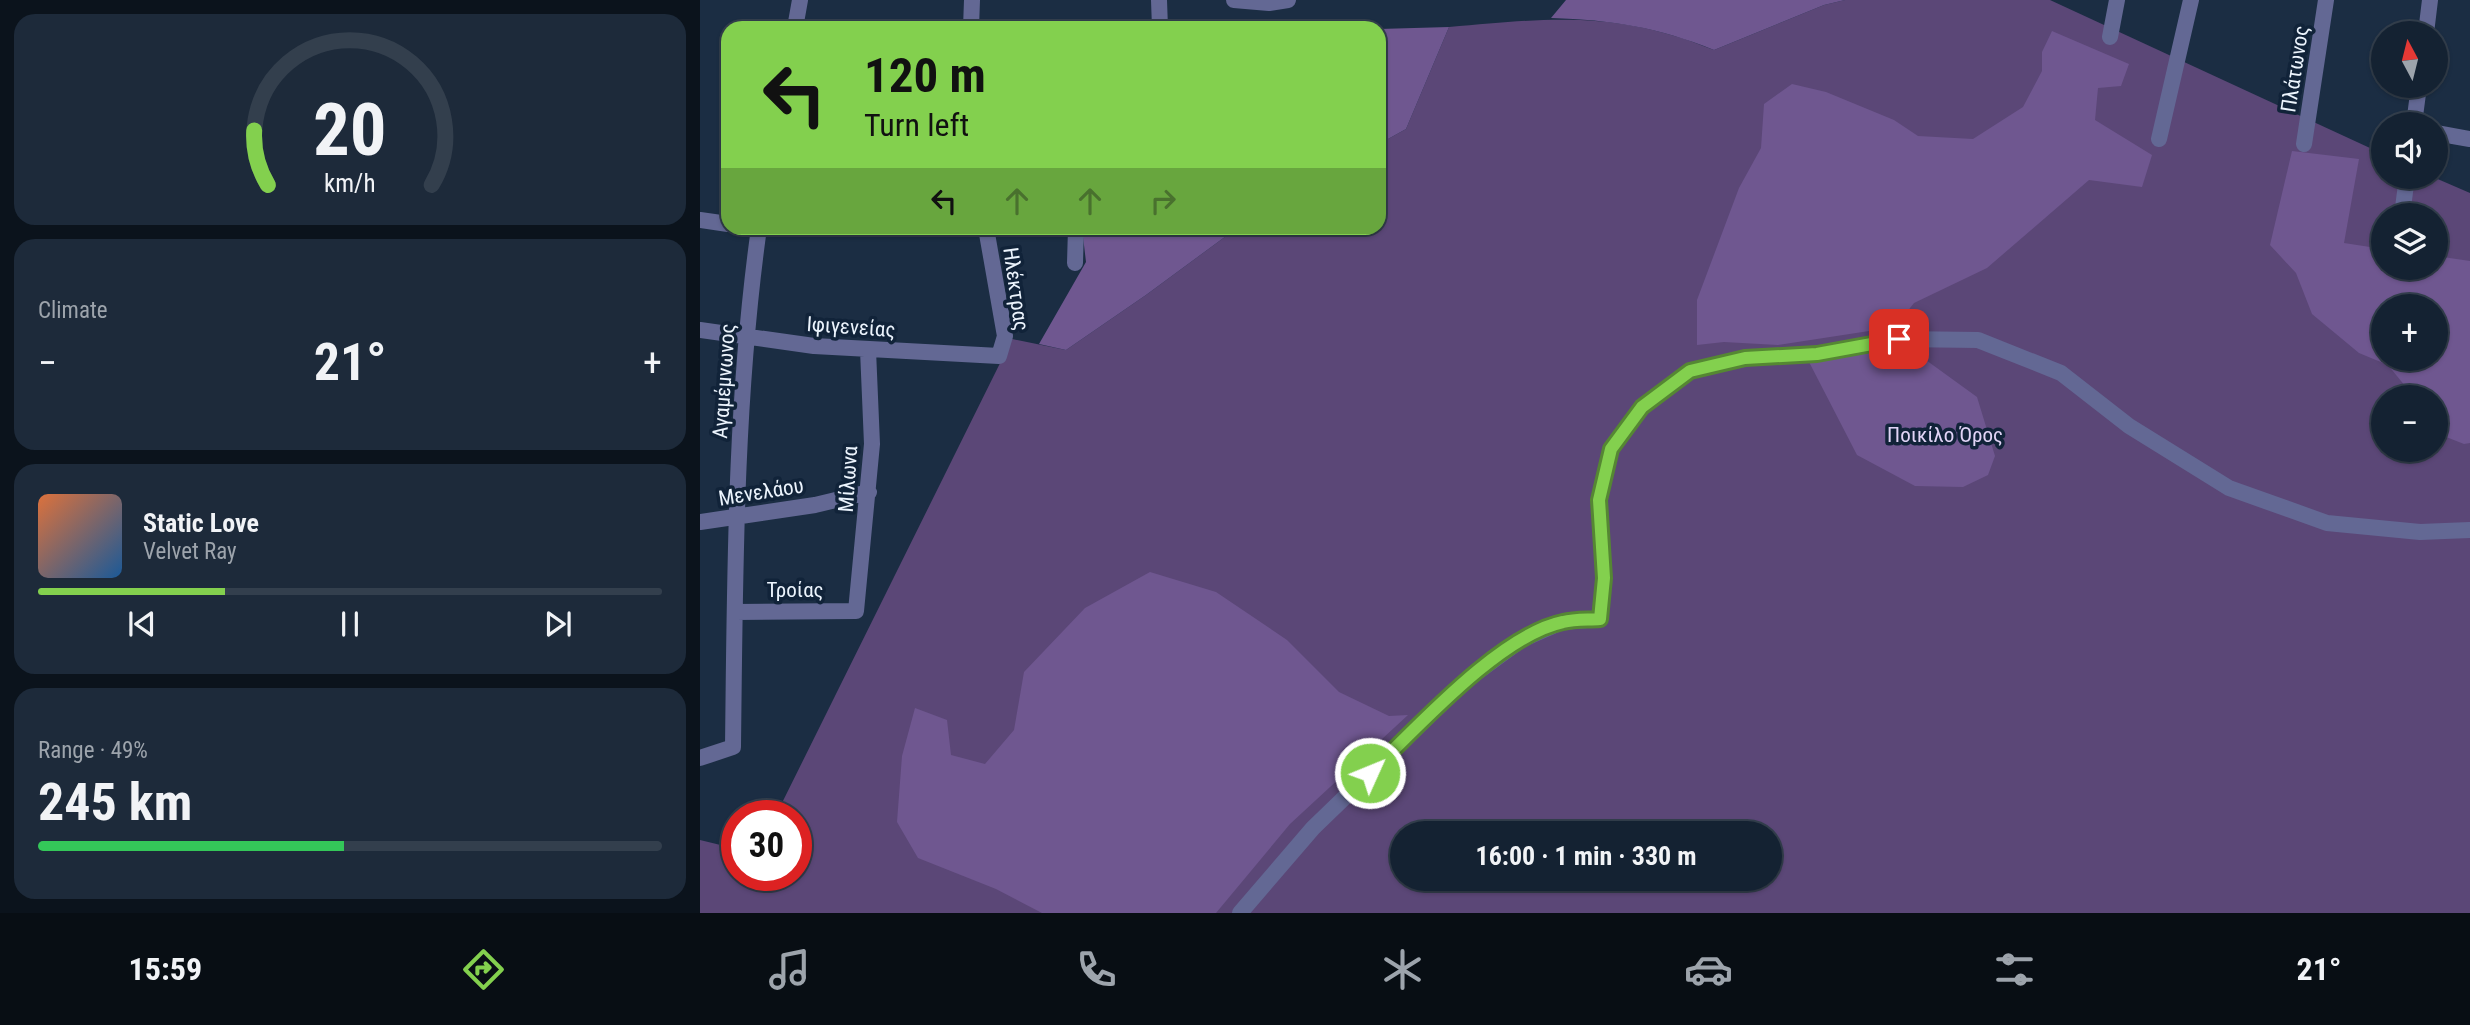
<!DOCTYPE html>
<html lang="en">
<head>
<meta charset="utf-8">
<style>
  body { margin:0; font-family:"Roboto Condensed",sans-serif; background:#1d2a3a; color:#f1f3f6; height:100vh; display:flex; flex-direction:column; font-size:26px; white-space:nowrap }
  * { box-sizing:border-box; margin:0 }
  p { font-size:23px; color:#9da4ac }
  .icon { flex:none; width:38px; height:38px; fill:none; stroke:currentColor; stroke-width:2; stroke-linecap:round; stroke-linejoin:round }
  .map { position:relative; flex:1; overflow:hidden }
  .side { display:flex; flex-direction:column; gap:14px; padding:14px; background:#0b131c; width:700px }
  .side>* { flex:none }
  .hud { position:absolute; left:21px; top:21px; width:665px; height:214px; border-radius:21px; box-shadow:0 2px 5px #0004,0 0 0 2px #333f4d; background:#83d04e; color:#111; overflow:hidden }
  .needle { width:46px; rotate:353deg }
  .fabs { position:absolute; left:1671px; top:21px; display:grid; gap:14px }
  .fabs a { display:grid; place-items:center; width:77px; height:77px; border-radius:50%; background:#142232; box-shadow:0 2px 5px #0004,0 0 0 2px #333f4d; font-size:35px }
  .speed { position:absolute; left:21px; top:800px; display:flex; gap:14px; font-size:35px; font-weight:700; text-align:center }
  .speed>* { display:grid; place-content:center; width:91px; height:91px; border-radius:50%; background:#142232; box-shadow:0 2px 5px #0004,0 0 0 2px #333f4d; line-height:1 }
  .speed .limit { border:10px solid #d22; background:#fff; color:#111 }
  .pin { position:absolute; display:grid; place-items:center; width:60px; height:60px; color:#fff; margin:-30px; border-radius:14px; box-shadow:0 4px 10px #0006 }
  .me { position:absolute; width:77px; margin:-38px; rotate:46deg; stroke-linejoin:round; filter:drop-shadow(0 0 5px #0008) }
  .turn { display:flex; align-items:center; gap:24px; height:147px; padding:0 28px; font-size:32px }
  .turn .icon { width:91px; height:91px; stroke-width:2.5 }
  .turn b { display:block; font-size:49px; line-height:60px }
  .lanes { display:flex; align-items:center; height:66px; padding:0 28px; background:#0003; justify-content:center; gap:35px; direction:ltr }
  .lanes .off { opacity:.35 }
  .big { font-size:52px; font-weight:700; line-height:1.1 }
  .side .widget { flex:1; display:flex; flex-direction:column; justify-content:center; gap:10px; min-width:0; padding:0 24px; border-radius:21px; background:#1d2a3a }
  .side .dial { align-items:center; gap:0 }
  .dial svg { height:182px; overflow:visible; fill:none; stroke:#333f4d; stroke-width:7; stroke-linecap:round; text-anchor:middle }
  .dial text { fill:#f1f3f6; stroke:none }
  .song { display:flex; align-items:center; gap:21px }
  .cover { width:84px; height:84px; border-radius:10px; background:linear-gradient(135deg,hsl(20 70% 55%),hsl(210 70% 35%)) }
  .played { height:7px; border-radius:4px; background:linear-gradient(90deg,#83d04e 30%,#333f4d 30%) }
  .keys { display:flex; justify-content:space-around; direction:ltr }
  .heat { display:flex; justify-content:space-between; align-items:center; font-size:38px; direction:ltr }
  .charge { height:10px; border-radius:5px; background:linear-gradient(90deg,#34c759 49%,#333f4d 0) }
  .trip { position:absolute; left:690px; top:821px; width:392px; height:70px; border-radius:35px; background:#142232; box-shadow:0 2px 5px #0004,0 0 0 2px #333f4d; font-weight:700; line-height:70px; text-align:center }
  .tab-bar { display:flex; height:112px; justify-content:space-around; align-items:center; background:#080e14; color:#9da4ac }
  .tab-bar .icon { width:49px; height:49px }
  .tab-bar .active { color:#83d04e }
  .tab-bar b { font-size:32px; color:#f1f3f6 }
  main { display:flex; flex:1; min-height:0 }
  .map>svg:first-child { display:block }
</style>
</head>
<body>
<main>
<section class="side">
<div class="widget dial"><svg viewBox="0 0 100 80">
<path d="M14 69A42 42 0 1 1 86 69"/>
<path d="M14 69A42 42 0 0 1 8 45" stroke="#83d04e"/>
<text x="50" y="56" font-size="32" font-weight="700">20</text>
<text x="50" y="72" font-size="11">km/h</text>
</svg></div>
<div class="widget"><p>Climate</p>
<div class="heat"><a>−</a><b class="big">21°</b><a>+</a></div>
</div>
<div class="widget">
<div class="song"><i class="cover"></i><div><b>Static Love</b><p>Velvet Ray</p></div></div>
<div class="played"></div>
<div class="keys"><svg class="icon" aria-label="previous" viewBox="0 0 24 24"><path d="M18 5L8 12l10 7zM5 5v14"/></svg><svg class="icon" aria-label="pause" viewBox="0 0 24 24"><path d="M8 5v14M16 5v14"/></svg><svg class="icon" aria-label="next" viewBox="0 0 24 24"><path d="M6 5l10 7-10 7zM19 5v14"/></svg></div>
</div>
<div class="widget"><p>Range · 49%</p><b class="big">245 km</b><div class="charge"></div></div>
</section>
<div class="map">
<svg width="1770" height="913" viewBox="0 0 1770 913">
  <rect width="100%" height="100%" fill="#1b2d43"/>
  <!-- green -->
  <path fill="#5b4777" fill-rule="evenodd" d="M1145,0h205l333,154 1,23h49l37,16v720h-1770v-73l37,9v26h59v-59l-20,-1 236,-476 54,11 80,-55 91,-67h142v-84l27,-15 43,-102c102,-9 167,-17 265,23l110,-45zM1684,215h52v53h-52zM1684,306h52v53h-52zM1684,397h52v53h-52zM702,833h367v45h-367z"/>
  <!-- forest -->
  <path fill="#6f5790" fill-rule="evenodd" d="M866,0h279l-21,5 -110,45c-57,-23 -102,-30 -163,-32z
    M749,27l-43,102 -27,15v-115z
    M1352,31l77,33 -8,22 -23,2 -3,32 57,35 -10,32 -53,-7 -102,88 -73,35 -19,24 -117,18 -54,-3 -27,3v-45l42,-112 22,-40 3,-44 28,-20 34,8 68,28 24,16 55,3 50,-32 19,-36v-19z
    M1592,151l67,8 -15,84 39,6 1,19h52v-12l34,5v182l-6,1 -28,-11v-36h-22l-26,-32 -29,-12 -47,-39 -16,-41 -26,-28zM1736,306v53h-52v-53z
    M382,228h155l-91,67 -80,55 -27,-6 47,-82z
    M1220,344l-1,11 58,42 18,59 -7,19 -25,12 -48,-1 -58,-31 -49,-95z
    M450,572l66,20 71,48 52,52 50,24 19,-1 -118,109 -74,89h-174l-46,-24 -78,-31 -21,-36 5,-66 13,-48 32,12 4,35 34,9 29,-34 10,-58 61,-64z"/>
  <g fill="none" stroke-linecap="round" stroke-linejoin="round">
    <!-- minor -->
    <path stroke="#636894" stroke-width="16" d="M459,0l1,28
      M534,0l35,3 19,-3
      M95,28l5,-28
      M271,28l1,-28
      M1726,33l4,-33
      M1410,37l7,-37
      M1714,124l5,-38
      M1736,133l34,6
      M1459,139l32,-139
      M1604,144l22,-144
      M1702,215l5,-38
      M0,220l28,4
      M375,263l1,-35
      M0,330l114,16 185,10 6,-20 -19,-108
      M0,522l115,-17 54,-13
      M35,612l121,-1 16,-167 -4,-94
      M0,758l33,-11c2,-173 2,-348 26,-519
      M540,913l73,-85 152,-147 56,-41 41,-18 38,-3 4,-41 -5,-78 12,-51 31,-42 48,-36 55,-13 72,-4 82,-15 79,1 83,33 68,53 100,62 98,35 93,9 50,-2"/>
  </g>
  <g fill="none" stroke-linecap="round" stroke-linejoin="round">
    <!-- route casing -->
    <g stroke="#558733" stroke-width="18">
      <path id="route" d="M670,773c47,-45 130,-138 193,-151 12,-3 25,-2 37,-3l4,-41 -5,-78 12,-51 31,-42 48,-36 55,-13 72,-4 82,-15"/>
    </g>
    <!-- route -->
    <use href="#route" stroke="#83d04e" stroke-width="12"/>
  </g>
  <g text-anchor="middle" stroke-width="7" stroke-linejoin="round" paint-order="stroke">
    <!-- street labels -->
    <g font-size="21" fill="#ecf4fd" stroke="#112339">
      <text transform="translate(1595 69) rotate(-81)" y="7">Πλάτωνος</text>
      <text transform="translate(316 289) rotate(82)" y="7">Ηλέκτρας</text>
      <text transform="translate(151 327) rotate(4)" y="7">Ιφιγενείας</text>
      <text transform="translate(24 381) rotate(-86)" y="7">Αγαμέμνωνος</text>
      <text transform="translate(148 479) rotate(-86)" y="7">Μίλωνα</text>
      <text transform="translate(61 492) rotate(-9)" y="7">Μενελάου</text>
      <text x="95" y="597">Τροίας</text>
    </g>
    <!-- park labels -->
    <g font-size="21" fill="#e1d4f6" stroke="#112339">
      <text x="1245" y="442">Ποικίλο Όρος</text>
    </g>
  </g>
</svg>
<div class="fabs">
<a><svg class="needle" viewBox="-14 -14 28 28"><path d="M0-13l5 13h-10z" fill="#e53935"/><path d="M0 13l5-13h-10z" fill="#9da4ac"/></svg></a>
<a><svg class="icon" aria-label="sound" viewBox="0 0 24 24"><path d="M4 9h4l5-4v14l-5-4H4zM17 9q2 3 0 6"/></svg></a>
<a><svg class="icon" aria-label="layers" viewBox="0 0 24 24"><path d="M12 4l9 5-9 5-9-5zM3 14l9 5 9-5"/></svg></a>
<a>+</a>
<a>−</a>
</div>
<div class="speed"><div class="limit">30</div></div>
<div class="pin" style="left:1199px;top:339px;background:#d93025"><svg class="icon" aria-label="arrive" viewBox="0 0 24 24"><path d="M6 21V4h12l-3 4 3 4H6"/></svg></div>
<svg class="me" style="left:670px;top:773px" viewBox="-20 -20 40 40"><circle r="17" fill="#83d04e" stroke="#fff" stroke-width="3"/><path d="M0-11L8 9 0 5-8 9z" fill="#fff"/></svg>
<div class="trip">16:00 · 1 min · 330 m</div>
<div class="hud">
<div class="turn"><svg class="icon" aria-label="left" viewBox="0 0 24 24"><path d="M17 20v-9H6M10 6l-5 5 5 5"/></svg><div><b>120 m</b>Turn left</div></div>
<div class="lanes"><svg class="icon" aria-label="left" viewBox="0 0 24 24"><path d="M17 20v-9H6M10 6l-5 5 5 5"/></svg><svg class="icon off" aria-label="ahead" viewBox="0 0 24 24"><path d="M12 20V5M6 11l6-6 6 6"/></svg><svg class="icon off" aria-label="ahead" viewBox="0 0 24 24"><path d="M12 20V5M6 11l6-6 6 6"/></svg><svg class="icon off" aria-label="right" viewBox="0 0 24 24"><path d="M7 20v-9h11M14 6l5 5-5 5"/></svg></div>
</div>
</div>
</main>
<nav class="tab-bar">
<b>15:59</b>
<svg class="icon active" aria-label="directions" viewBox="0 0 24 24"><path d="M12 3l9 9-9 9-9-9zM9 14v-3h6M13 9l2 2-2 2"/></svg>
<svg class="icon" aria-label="music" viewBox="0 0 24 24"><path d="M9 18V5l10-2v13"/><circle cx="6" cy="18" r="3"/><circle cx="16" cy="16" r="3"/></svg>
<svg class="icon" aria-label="phone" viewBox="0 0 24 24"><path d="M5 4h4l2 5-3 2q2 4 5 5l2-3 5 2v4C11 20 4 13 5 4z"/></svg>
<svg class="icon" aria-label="climate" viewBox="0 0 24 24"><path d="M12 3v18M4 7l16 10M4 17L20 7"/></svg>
<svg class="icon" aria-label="car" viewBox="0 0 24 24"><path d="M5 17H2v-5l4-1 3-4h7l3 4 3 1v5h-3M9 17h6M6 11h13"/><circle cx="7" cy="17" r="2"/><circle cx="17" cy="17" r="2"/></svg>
<svg class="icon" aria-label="filters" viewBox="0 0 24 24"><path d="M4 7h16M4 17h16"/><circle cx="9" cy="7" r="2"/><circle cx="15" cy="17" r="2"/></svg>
<b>21°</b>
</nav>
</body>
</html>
